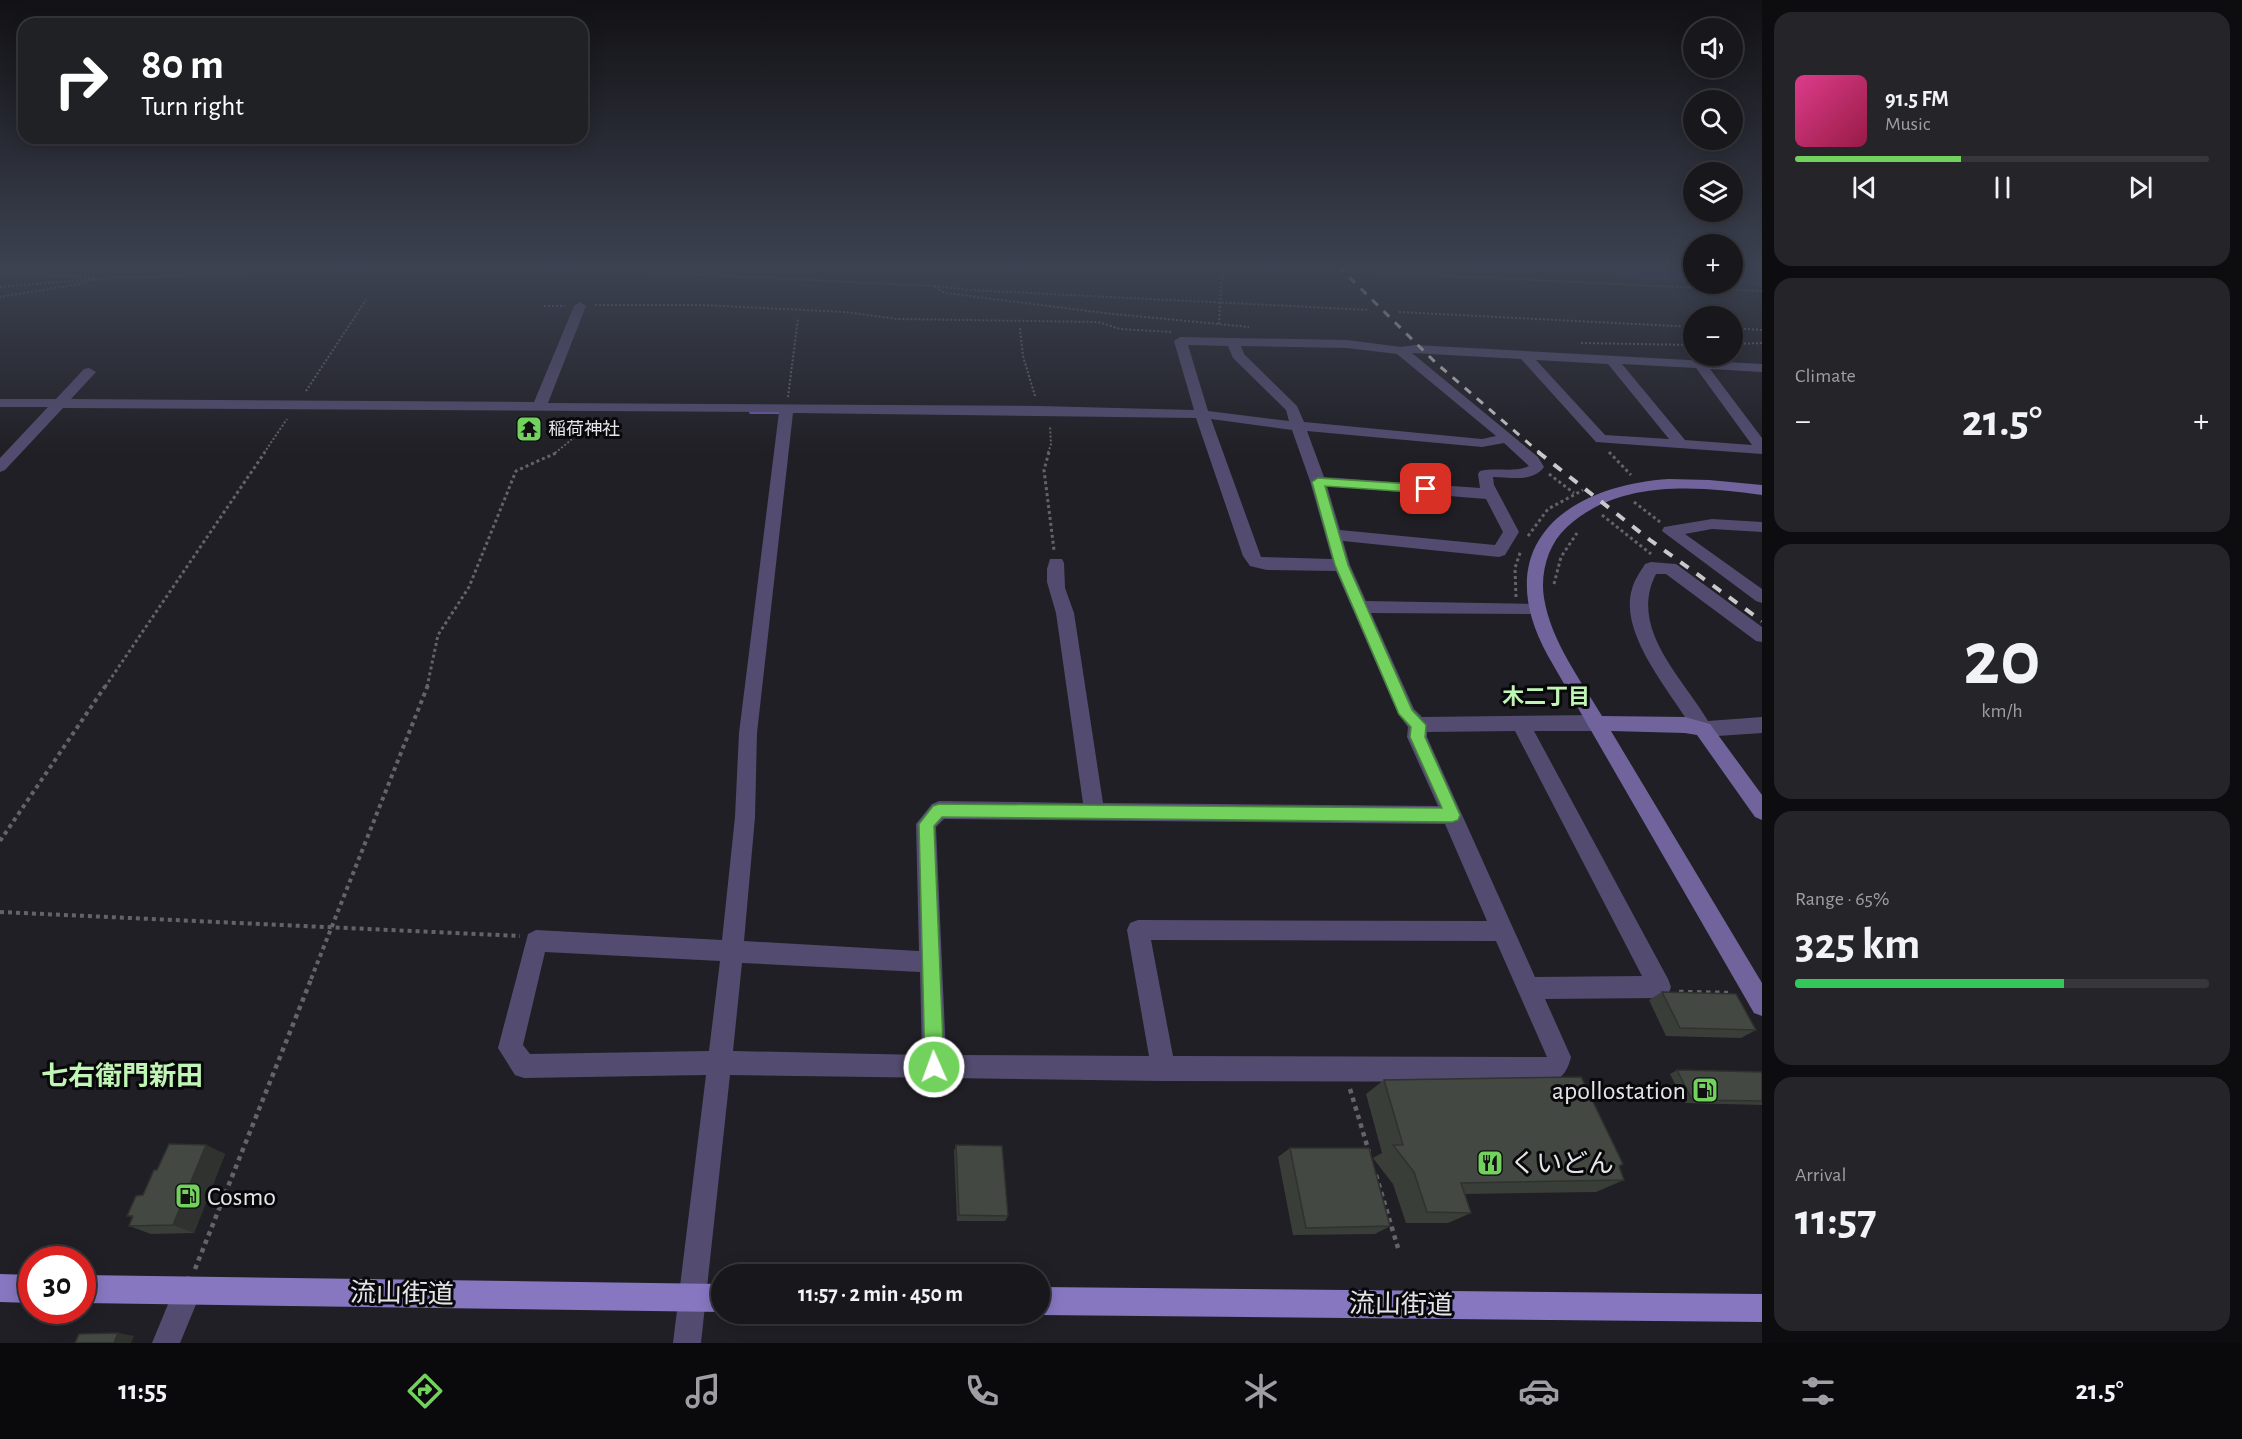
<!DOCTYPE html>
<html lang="en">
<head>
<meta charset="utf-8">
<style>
  body { margin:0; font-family:"Alegreya Sans","Noto Sans JP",sans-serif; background:#252429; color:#f1f3f6; height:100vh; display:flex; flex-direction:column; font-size:22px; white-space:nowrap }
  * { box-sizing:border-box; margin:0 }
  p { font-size:20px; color:#9f9fa3 }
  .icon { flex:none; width:33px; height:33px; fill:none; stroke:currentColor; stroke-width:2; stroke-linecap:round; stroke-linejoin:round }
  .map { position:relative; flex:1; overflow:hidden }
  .details { display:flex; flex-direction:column; gap:12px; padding:12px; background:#0d0d0f; width:480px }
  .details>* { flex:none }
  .hud { position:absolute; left:18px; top:18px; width:570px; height:126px; border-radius:18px; box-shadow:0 3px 15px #0003,0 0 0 2px #36363b; background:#202124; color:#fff; overflow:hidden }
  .buttons { position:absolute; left:1683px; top:18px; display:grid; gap:12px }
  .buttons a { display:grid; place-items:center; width:60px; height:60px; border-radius:50%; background:#18171c; box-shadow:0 3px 15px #0003,0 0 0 2px #36363b; font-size:30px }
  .speed { position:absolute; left:18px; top:1246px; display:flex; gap:12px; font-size:30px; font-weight:700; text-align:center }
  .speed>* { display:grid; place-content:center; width:78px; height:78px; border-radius:50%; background:#18171c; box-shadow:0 3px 15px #0003,0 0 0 2px #36363b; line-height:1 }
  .speed .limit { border:9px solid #d22; background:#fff; color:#111 }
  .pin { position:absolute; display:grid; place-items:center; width:51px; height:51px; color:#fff; margin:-26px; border-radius:12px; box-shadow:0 3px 9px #0006 }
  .me { position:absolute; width:66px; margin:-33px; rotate:358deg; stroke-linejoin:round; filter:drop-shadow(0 0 4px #0008) }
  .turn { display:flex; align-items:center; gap:21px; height:126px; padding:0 24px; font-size:27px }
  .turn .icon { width:78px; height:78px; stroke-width:2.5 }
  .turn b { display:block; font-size:42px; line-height:51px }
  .big { font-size:45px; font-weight:700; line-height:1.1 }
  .details .card { flex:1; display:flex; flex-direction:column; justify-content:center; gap:9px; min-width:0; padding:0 21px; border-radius:18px; background:#252429 }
  .details .dial { align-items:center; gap:0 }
  .dial b { font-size:78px; line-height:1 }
  .song { display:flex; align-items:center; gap:18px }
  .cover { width:72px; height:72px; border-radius:9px; background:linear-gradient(135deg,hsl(330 70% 55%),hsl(340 70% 35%)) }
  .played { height:6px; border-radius:3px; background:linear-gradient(90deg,#72d25d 40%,#36363b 40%) }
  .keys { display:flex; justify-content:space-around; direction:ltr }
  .heat { display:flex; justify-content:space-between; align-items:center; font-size:33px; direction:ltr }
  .charge { height:9px; border-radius:4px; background:linear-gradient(90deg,#34c759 65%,#36363b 0) }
  .trip { position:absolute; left:711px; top:1264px; width:339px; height:60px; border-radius:30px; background:#18171c; box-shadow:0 3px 15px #0003,0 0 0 2px #36363b; font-weight:700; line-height:60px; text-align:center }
  .tab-bar { display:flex; height:96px; justify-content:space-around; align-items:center; background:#0a090b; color:#9f9fa3 }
  .tab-bar .icon { width:42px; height:42px }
  .tab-bar .selected { color:#72d25d }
  .tab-bar b { font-size:27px; color:#f1f3f6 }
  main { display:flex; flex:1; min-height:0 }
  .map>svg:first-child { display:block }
</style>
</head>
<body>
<main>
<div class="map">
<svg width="1762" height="1343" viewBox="0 0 1762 1343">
  <rect width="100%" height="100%" fill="#201f25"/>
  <!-- green -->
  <path fill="#372265" d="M1408,266h285v16l-249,-16z
    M1733,266h21l8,7v13l-39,-2h9z"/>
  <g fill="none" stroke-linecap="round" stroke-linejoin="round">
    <!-- stream -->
    <path stroke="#6d58ac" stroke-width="4" d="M751,412h33"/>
    <!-- path-far3 -->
    <path stroke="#646369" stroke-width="2" stroke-dasharray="2 2" stroke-linecap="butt" d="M516,266l417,20 12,7 159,20 145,14
      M1237,266l525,25
      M0,274l94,3 1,2 -15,5 -80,13
      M934,286l36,4 399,20
      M0,287l95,-8 317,-13
      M595,305h106l144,7 52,7 201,3 22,7 52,3
      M544,306h21
      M1399,312l295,15
      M1219,324l3,-58
      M1020,328l3,28 12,40
      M1732,328l30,2
      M1581,343l113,2
      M1732,344l30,-1
      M306,391l60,-91
      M788,397l10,-79
      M264,453l23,-34
      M555,453l16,-13 1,-21
      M1048,453l3,-9 -1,-18"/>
    <!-- path-far2 -->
    <path stroke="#646369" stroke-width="3" stroke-dasharray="3 3" stroke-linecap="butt" d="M1049,452l-5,18 10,80
      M1609,452l22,23
      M1549,474l25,19
      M1634,502l26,20
      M1602,515l49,39
      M1528,536l20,-27 35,-19
      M1554,584l7,-27 16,-24
      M1516,597l-1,-29 6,-18
      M105,687l160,-235
      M427,687l11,-52 31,-48 47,-116 42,-19"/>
    <!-- path-far1 -->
    <path stroke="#646369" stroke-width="4" stroke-dasharray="4 4" stroke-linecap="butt" d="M0,841l106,-156
      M0,912l520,24
      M311,979l117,-294"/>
    <!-- path -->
    <path stroke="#646369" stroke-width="4.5" stroke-dasharray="4.5 4.5" stroke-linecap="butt" d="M1679,992l49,1
      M1350,1089l19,63
      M1376,1175l22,73
      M195,1269l117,-292"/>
    <!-- street -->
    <path fill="#534c70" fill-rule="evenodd" d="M580,302l6,4 -38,97 492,3 154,4 -20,-69 6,-4 167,3 54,7 14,-2 347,19v8l-52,-3 52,69v16l-166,-12 -75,-83 -109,-6 126,104 6,10c-12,16 -34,10 -51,10l1,8 25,47 -14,23 -6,2 -156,-16 7,24 16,36 177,3 3,4 -3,4 -6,2 -166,-1 43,96 8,8 175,-2 7,3 2,5 -2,5 -7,3h-63l134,248 3,8 -3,8 -8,3 -115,1 26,58c-3,12 -7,20 -19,25l-389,-1 -433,-6 -29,268h-28l33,-268 -182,3 -9,-3 -17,-27 30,-114 8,-4 186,10 13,-123 4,-84 40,-321 -716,-4 -58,62 -5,2v-14l48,-51h-48v-8h56l28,-30 5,-1 7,4 -25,27 463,3 40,-96zM1188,345l40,1 5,12 53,52 3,11 -81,-10zM1241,346l106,2 50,6 99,82 -14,3 -178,-17 -7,-16 -53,-52zM1536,360l72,4 61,75 -64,-4zM1622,364l74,4 56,77 -67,-5zM793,413l403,5 47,138 7,10 17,4 69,1 62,143 10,13 -1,10 31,69 -335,-3 -29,-190 -9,-25 -1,-25 -2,-4h-12l-3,10v13l9,31 27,190 -144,-2 -7,3 -16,20 3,127 -175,-10 11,-124 2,-84zM1211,419l81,11 18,51 22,78 -71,-2zM1307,431l175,16 22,-4 25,23c-14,7 -34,1 -49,5l-2,3 2,14 -156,-11zM1327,486l159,13 17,33 -8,13 -155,-15zM1515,731l127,245 -107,1 -108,-240v-5zM944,819l501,5 42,97 -349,-1 -8,3 -3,7 22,126 -203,-1 -10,-228zM1151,940l345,1 51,116 -374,-1zM545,952l175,9 -11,90 -179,3 -7,-9zM742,963l178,9 2,83 -189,-4z
      M1712,519l50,3v10l-50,-3 -27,5 77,55v14l-6,-2 -94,-70 2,-4z
      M1651,562l25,2 86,63v15l-6,-1 -90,-67h-10c-28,54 26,103 52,147l54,-4v16l-59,4 -7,-3c-22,-38 -78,-99 -64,-145 2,-9 9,-18 13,-25z
      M188,1276l10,4 4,10 -22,53h-28l26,-63z"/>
    <!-- secondary -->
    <path fill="#71649d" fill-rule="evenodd" d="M1669,479l40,1 53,5v10c-65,-9 -143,-16 -195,32 -19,17 -27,46 -23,71 7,43 36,81 58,118l83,1 25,7 52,71v25l-7,-3 -58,-82 -12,-2 -74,-2 151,252v33l-8,-3 -206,-357c-60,-109 16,-170 121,-177z"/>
    <!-- primary -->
    <path fill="#8777c1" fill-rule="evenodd" d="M0,1274l32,1v28l-32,-1z
      M82,1275l640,9v28l-640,-9z
      M1040,1287l722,7v28l-722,-7 -2,-1z"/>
    <!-- rail-far1 -->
    <path stroke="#c9c9cd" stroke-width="3" stroke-dasharray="8 8" stroke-linecap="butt" d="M1338,266l98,97 104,90"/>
    <!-- rail -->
    <path stroke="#c9c9cd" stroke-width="4" stroke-dasharray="10 10" stroke-linecap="butt" d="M1538,452l112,88 112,81"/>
  </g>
  <!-- wall -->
  <path fill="#3a3e39" d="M1662,992l94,38 -15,8 -75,-2 -17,-36z
    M1677,1070l85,2v33l-77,-2 -15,-29z
    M1384,1080l239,84 -4,2 5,14 -28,12 -131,2 6,19 -23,10h-42l-13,-39 -20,-26 9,-5 -16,-59z
    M206,1145l19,9 -31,79 -43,1 -22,-8 4,-9 -6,-1 16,-21 14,-25z
    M956,1145l52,71 -3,5h-48l-3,-70z
    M1290,1148l100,78 -15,8 -82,1 -15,-78z"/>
  <!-- shaded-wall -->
  <path fill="#2f322e" d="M206,1145l19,9 -31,79 -21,-8z
    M118,1333l16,3 -3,7h-17z"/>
  <!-- building -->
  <path fill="#434842" stroke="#2f322e" stroke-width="1.5" d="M1662,992l74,2 20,36 -76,-2z
    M1677,1070l85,2v29l-70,-1z
    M1581,1077l42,87 -4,2 5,14 -163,3 10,30 -44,-1 -13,-40 -21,-27h10l-19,-65z
    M169,1144l37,1 -33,80 -44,1 4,-10h-6l9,-20 7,-1 11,-25h3z
    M956,1145l46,1 6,70 -49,-1z
    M1290,1148h79l21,78 -84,2z
    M118,1333l-4,10h-39l4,-9z"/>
  <!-- sky -->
  <linearGradient id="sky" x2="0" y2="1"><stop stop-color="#121114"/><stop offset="0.59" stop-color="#3c4251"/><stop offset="1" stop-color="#3c4251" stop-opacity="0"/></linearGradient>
  <rect width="1762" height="454" fill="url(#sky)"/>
  <!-- route -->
  <path fill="#72d25d" stroke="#4a883c" stroke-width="1.5" d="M1318,478l108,7 5,4 -5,4 -101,-7 23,79 64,145 14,15 -1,12 35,78 -2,5 -6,2 -510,-5 -8,9 10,241 -3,7 -7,2 -6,-2 -3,-7 -6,-243 14,-18 6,-2 503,4 -32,-71 1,-10 -12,-13 -64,-149 -23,-83z"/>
  <!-- icons -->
  <defs>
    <g id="temple-square" transform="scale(1.35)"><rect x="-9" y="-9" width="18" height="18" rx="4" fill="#72d25d" stroke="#09090c"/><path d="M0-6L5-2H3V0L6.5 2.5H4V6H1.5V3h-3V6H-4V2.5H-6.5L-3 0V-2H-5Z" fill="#111"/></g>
    <g id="fuel-square" transform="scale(1.35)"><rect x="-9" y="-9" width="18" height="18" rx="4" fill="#72d25d" stroke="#09090c"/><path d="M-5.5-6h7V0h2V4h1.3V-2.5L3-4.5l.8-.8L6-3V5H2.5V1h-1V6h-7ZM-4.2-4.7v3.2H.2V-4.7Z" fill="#111"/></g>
    <g id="restaurant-square" transform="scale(1.35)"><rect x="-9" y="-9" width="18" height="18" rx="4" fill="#72d25d" stroke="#09090c"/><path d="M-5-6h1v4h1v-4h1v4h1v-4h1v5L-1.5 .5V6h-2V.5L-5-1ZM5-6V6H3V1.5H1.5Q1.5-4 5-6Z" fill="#111"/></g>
  </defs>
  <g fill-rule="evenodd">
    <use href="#temple-square" x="529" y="429"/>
    <use href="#fuel-square" x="1705" y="1090"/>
    <use href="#restaurant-square" x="1490" y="1163"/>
    <use href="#fuel-square" x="188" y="1196"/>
  </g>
  <g text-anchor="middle" stroke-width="6" stroke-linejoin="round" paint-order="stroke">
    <!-- far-poi labels -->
    <g font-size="18" fill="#e5e5e9" stroke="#09090c" text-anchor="start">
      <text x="548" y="435">稲荷神社</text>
    </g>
    <!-- neighbourhood labels -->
    <g font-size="22" font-weight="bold" fill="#c1f5b6" stroke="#09090c">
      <text x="1546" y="704">木二丁目</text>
    </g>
    <!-- near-poi labels -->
    <g font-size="26" fill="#e5e5e9" stroke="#09090c" text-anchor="start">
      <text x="1686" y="1099" text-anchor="end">apollostation</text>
      <text x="1510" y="1172">くいどん</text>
      <text x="207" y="1205">Cosmo</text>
    </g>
    <!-- near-street labels -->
    <g font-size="26" fill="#e5e5e9" stroke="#09090c">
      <text transform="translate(402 1293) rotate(1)" y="9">流山街道</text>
      <text transform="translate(1401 1304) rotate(1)" y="9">流山街道</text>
    </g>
    <!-- near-neighbourhood labels -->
    <g font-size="27" font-weight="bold" fill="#c1f5b6" stroke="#09090c">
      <text x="122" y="1085">七右衛門新田</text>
    </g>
  </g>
</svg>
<div class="buttons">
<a><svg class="icon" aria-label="sound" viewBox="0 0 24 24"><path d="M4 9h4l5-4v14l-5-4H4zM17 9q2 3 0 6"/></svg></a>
<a><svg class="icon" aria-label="search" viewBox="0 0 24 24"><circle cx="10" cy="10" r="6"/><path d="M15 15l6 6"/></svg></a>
<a><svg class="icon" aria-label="layers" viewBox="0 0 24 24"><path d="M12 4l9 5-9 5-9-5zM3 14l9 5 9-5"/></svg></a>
<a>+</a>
<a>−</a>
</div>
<div class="speed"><div class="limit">30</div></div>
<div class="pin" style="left:1426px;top:489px;background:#d93025"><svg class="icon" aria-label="arrive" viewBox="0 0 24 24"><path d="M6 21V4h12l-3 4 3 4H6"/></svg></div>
<svg class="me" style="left:934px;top:1067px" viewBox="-20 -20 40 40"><circle r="17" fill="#72d25d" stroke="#fff" stroke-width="3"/><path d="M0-11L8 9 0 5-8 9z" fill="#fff"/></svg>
<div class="trip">11:57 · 2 min · 450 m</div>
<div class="hud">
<div class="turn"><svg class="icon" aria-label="right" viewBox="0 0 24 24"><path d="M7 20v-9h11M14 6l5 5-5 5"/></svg><div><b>80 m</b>Turn right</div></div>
</div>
</div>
<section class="details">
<div class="card">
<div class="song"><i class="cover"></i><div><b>91.5 FM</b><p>Music</p></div></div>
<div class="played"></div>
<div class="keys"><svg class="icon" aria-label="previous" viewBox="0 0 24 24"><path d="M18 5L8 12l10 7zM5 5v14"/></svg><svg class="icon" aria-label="pause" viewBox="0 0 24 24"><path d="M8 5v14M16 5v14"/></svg><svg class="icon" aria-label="next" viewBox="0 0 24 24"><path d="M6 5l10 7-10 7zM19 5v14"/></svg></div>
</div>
<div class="card"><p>Climate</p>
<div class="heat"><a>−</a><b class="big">21.5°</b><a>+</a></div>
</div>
<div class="card dial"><b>20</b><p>km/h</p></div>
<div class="card"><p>Range · 65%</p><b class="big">325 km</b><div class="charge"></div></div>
<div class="card"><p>Arrival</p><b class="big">11:57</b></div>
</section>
</main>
<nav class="tab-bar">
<b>11:55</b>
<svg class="icon selected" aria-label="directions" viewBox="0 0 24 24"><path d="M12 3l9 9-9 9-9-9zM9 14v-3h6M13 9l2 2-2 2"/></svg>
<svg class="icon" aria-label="music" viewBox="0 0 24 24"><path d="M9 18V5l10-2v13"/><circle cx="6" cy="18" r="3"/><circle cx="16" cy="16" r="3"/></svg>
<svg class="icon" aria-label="phone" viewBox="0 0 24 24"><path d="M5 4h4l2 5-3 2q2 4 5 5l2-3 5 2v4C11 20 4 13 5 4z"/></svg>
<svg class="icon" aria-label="climate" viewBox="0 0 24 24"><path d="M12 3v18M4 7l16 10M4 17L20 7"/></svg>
<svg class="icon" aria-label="car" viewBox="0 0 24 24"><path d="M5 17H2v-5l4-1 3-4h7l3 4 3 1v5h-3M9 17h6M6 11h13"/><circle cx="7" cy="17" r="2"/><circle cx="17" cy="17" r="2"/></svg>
<svg class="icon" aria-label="filters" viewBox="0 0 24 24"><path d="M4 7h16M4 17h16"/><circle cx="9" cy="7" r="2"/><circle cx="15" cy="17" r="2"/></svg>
<b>21.5°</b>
</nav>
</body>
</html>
